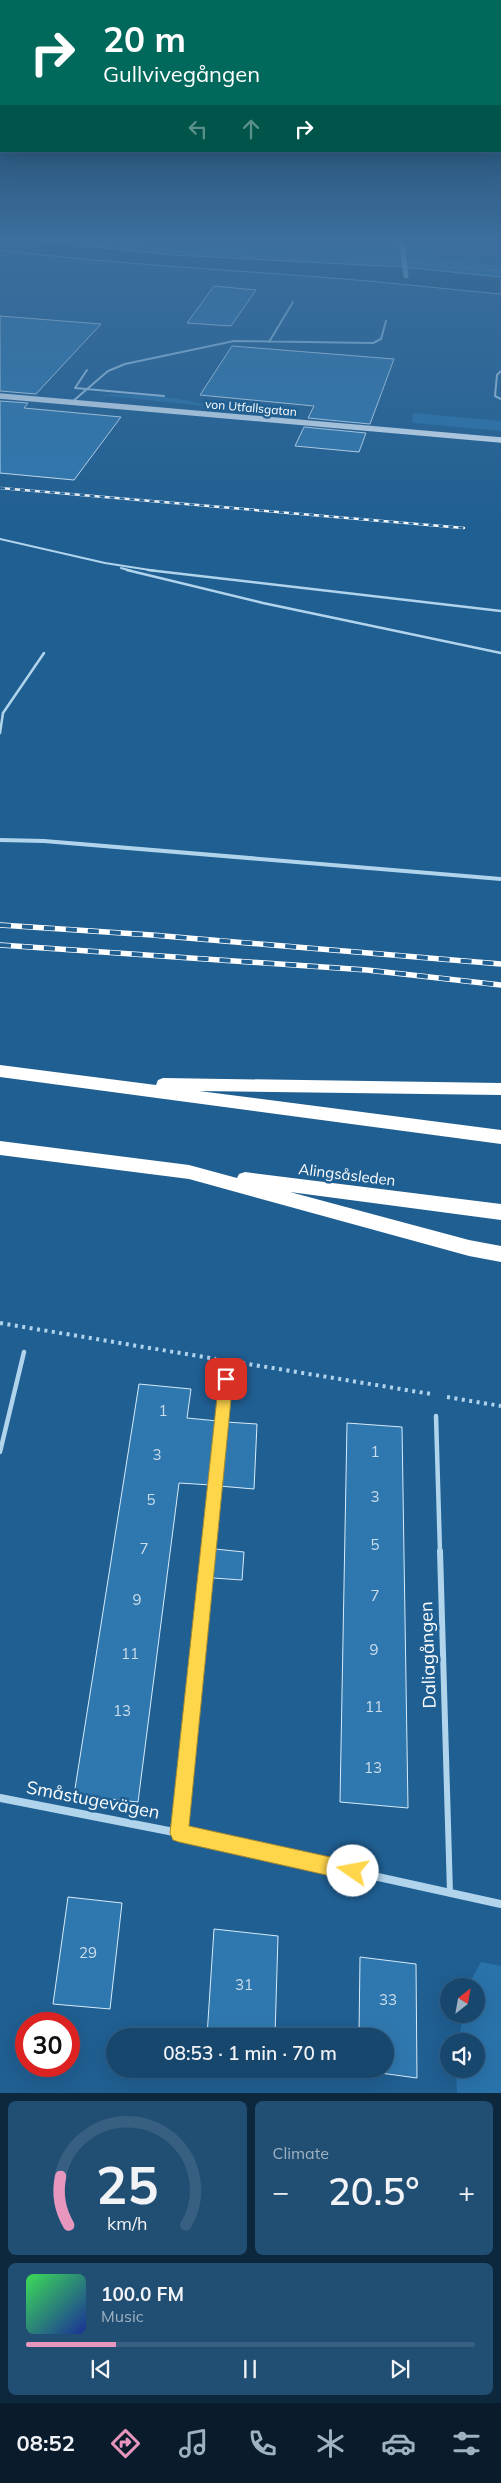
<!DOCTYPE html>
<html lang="en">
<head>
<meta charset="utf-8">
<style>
  body { margin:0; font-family:Mulish,sans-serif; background:#214e73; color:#f1f3f6; height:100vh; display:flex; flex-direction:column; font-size:19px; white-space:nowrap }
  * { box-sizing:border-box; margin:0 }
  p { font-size:16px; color:#9fb2c2 }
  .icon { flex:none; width:28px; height:28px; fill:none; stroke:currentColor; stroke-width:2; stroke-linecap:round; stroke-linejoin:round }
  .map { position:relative; height:2093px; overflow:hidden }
  .sheet { display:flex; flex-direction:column; gap:8px; padding:8px; background:#0d273c; flex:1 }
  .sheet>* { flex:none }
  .banner { position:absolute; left:0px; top:0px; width:501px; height:152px; box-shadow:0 5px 20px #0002,0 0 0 1px #365f81; background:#00695c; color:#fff; overflow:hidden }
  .needle { width:32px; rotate:31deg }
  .controls { position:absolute; left:440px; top:1978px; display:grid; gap:10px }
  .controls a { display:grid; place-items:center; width:45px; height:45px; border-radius:50%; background:#18476e; box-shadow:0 5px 20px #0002,0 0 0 1px #365f81; font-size:25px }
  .speed { position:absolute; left:15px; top:2012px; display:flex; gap:10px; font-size:25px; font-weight:700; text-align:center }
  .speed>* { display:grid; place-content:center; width:65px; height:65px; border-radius:50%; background:#18476e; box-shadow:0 5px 20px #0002,0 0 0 1px #365f81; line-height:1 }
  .speed .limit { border:8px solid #d22; background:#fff; color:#111 }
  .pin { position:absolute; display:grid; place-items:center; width:42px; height:42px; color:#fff; margin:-21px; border-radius:10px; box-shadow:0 2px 8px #0006 }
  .me { position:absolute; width:55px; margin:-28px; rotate:282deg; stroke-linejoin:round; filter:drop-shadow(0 0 4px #0008) }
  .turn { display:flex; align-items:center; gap:18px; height:105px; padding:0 20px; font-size:22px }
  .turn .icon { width:65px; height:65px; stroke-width:2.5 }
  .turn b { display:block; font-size:35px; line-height:42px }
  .lanes { display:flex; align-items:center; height:48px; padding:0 20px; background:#0003; justify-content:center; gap:25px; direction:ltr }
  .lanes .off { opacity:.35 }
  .big { font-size:38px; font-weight:600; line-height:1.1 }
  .sheet .widget { flex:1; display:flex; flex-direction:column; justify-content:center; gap:8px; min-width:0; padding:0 18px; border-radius:8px; background:#214e73 }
  .sheet .dial { align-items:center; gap:0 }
  .dial svg { height:130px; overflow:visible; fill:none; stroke:#365f81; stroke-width:7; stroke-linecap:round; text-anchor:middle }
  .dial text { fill:#f1f3f6; stroke:none }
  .song { display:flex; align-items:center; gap:15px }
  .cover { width:60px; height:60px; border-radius:8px; background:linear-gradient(135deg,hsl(130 70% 55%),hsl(230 70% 35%)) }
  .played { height:5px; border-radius:2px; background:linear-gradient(90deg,#e797bd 20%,#365f81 20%) }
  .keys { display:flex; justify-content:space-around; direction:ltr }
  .heat { display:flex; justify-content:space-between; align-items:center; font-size:28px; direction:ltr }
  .sheet .tiles { flex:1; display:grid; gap:8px; grid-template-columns:1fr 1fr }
  .widget:last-child { grid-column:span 2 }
  .trip { position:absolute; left:106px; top:2028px; width:288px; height:50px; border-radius:25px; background:#18476e; box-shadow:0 5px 20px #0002,0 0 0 1px #365f81; font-weight:600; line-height:50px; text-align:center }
  .tabs { display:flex; height:80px; justify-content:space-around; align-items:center; background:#0a1c2c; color:#9fb2c2 }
  .tabs .icon { width:35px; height:35px }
  .tabs .current { color:#e797bd }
  .tabs b { font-size:22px; color:#f1f3f6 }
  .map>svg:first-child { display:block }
</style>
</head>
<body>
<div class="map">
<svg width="501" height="2093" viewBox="0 0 501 2093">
  <rect width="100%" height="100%" fill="#205f92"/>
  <!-- green -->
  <path fill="#2973aa" d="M18,237h181l58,4 25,13 15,4 17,-1 42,-17 2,-3h62l11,20 70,9v11c-161,-17 -323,-15 -483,-40z
    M98,395c25,-2 85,1 108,11z
    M413,413l88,8v10l-86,-8 -3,-1z
    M481,1962l20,4v127h-44l-1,-24h20v-28h-17l4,-27h13v-28h-8z"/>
  <!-- water -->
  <path fill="#164771" stroke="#a5d0ef" d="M0,237h18l57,8 99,10 228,12 99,10v17c-57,-5 -113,-12 -169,-16 -111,-9 -222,-14 -332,-28z"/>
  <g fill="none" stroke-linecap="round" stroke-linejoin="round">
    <!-- stream -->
    <path stroke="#a5d0ef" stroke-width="5" d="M401,237l5,39"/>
  </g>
  <!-- building -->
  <path fill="#2f78af" stroke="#d7ebfa" d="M214,286l42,4 -25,36 -44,-3z
    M0,316l101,8 -65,70 -36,-3z
    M232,346l162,13 -24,65 -62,-6 6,-12 -114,-11z
    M0,401l28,2 -4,5 97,9 -47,63 -74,-7z
    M304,427l62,6 -7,19 -64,-6z
    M139,1384l52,5 -4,29 31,3 -7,64 -32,-2 -41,319 -64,-7z
    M226,1422l31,2 -3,65 -35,-3z
    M347,1423l55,4 6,381 -68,-6z
    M215,1549l29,3 -2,28 -29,-2z
    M68,1897l54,6 -12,106 -57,-5z
    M214,1929l64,7 -3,100h-68z
    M360,1957l56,7 1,114 -59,-8 27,-1v-33h-26z"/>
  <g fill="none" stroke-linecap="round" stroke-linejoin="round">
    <!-- path-far1 -->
    <path stroke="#b1d4ed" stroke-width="1" stroke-dasharray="1 2" stroke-linecap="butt" d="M46,237l151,17 124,6h76l39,6 65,5"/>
    <!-- path -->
    <path stroke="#b1d4ed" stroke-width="4" stroke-dasharray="3 4.5" stroke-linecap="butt" d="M0,1323l216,36
      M242,1363l189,31
      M447,1397l54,9"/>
    <!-- lane-far4 -->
    <path stroke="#b1d4ed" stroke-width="2" d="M269,342l24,-40
      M87,370l-12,18 89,8
      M501,371l-4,4 -2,21 6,3
      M72,402l36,-31 17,-7 109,-23 139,2 8,-4 5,-18
      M0,539l105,24 51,8
      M121,568l11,3"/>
    <!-- lane-far3 -->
    <path stroke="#b1d4ed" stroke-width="2.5" d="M127,570l136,33 238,50
      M148,570l353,41
      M0,733l3,-20 41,-60"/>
    <!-- lane-far2 -->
    <path stroke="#b1d4ed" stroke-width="4" d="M0,840l44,1 457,38"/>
    <!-- lane-far1 -->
    <path stroke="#b1d4ed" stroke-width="4.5" d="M436,1416l4,136
      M0,1452l24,-100
      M208,1552l18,-173"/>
    <!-- lane -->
    <path stroke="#b1d4ed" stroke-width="6" d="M440,1551l10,342
      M179,1833l29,-282"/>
    <!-- street -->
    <path stroke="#b1d4ed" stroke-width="8" d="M0,1798l179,35 322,71"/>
    <!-- secondary -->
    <path stroke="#deedfa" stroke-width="5.5" d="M0,396l501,44"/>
    <!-- highway -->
    <path fill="#fff" fill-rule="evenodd" d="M0,1065l156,20 2,-5 5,-2 338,5v12l-302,-4 302,39v14l-501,-67z
      M0,1141l189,24 48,13 2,-4 6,-2 256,32v16l-211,-28 179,48 32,6v16l-32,-6 -280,-77 -189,-24z"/>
    <!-- rail-far1 casing -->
    <g stroke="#fff" stroke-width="2.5">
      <path id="rail-far1" d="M0,488l464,40"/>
    </g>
    <!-- rail casing -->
    <g stroke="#fff" stroke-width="5.5">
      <path id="rail" d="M0,925l152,10 349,29
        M0,945l367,25 134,15"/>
    </g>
    <!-- rail-far1 -->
    <use href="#rail-far1" stroke="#205f92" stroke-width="2" stroke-dasharray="5" stroke-linecap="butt"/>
    <!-- rail -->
    <use href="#rail" stroke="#205f92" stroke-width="4" stroke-dasharray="11" stroke-linecap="butt"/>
  </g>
  <!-- sky -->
  <linearGradient id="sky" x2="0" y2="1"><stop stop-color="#123450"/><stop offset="0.45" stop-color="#3c6f9d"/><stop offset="1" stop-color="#3c6f9d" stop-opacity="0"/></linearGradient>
  <rect width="501" height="530" fill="url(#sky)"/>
  <!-- route -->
  <path fill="#ffd54a" stroke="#a68a30" d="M226,1372l5,2 2,5 -44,447 164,36 7,3 2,6 -2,7 -7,3 -174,-39 -6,-2 -3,-7 49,-454 2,-5z"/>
  <g text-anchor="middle" stroke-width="5" stroke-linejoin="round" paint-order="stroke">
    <!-- far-street labels -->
    <g font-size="12" fill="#fff" stroke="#205f92">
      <text transform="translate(251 408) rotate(5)" y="4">von Utfallsgatan</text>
    </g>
    <!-- street labels -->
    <g font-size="15" fill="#fff" stroke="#205f92">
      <text transform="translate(347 1175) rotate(7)" y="5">Alingsåsleden</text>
    </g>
    <!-- near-number labels -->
    <g font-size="15" fill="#cbddeb">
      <text x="163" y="1416">1</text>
      <text x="375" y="1457">1</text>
      <text x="157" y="1460">3</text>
      <text x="375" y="1502">3</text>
      <text x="151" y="1505">5</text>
      <text x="375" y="1550">5</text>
      <text x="144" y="1554">7</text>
      <text x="375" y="1601">7</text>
      <text x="137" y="1605">9</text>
      <text x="374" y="1655">9</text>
      <text x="130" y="1659">11</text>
      <text x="374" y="1712">11</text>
      <text x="122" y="1716">13</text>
      <text x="373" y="1773">13</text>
      <text x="88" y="1958">29</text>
      <text x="244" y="1990">31</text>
      <text x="388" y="2005">33</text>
    </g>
    <!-- near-street labels -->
    <g font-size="18" fill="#fff" stroke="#205f92">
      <text transform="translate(428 1655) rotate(-92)" y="6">Daliagången</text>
      <text transform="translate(93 1800) rotate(11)" y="6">Småstugevägen</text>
    </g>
  </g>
</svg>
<div class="controls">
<a><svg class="needle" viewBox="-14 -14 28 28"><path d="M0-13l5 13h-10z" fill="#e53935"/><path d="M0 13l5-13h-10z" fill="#9fb2c2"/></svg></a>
<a><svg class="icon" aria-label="sound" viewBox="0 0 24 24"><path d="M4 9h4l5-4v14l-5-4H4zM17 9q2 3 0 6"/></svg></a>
</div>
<div class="speed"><div class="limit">30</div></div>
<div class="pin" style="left:226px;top:1379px;background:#d93025"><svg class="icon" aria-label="arrive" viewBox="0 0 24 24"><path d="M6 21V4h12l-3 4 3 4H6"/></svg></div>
<svg class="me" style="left:353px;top:1871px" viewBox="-20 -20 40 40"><circle r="19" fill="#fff"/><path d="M0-13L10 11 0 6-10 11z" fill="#ffd54a"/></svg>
<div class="trip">08:53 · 1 min · 70 m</div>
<div class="banner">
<div class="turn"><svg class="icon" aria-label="right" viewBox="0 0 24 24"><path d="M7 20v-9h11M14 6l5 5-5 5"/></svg><div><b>20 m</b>Gullvivegången</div></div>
<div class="lanes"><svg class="icon off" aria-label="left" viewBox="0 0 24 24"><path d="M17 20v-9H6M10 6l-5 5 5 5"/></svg><svg class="icon off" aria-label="ahead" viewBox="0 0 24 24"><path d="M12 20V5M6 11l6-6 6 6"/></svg><svg class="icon" aria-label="right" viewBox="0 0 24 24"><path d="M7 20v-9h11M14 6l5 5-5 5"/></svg></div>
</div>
</div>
<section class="sheet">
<div class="tiles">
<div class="widget dial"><svg viewBox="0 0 100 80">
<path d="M14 69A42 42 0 1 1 86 69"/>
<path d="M14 69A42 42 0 0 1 9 39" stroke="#e797bd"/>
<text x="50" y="56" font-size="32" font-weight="700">25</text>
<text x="50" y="72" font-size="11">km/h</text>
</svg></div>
<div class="widget"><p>Climate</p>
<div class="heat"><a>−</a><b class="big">20.5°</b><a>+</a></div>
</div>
<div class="widget">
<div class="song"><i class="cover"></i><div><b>100.0 FM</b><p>Music</p></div></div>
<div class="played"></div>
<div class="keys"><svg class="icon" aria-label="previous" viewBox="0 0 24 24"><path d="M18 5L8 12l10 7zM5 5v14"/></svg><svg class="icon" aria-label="pause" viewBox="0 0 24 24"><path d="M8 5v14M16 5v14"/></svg><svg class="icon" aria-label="next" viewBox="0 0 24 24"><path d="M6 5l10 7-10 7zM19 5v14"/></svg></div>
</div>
</div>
</section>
<nav class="tabs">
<b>08:52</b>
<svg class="icon current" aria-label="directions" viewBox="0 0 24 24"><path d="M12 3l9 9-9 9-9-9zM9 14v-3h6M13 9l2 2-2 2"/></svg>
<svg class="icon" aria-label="music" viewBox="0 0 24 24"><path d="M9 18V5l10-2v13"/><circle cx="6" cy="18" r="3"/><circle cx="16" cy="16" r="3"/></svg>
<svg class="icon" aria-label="phone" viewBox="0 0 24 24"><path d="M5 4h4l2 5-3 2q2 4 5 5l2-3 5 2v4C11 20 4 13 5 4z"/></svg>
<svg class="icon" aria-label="climate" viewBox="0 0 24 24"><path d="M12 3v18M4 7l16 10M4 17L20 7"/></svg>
<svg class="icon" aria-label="car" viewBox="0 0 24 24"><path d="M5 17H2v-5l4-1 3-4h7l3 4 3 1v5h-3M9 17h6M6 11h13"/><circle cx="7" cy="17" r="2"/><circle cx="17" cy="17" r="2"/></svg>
<svg class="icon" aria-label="filters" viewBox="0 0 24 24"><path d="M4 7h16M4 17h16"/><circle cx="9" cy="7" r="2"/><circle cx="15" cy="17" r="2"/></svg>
</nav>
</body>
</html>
